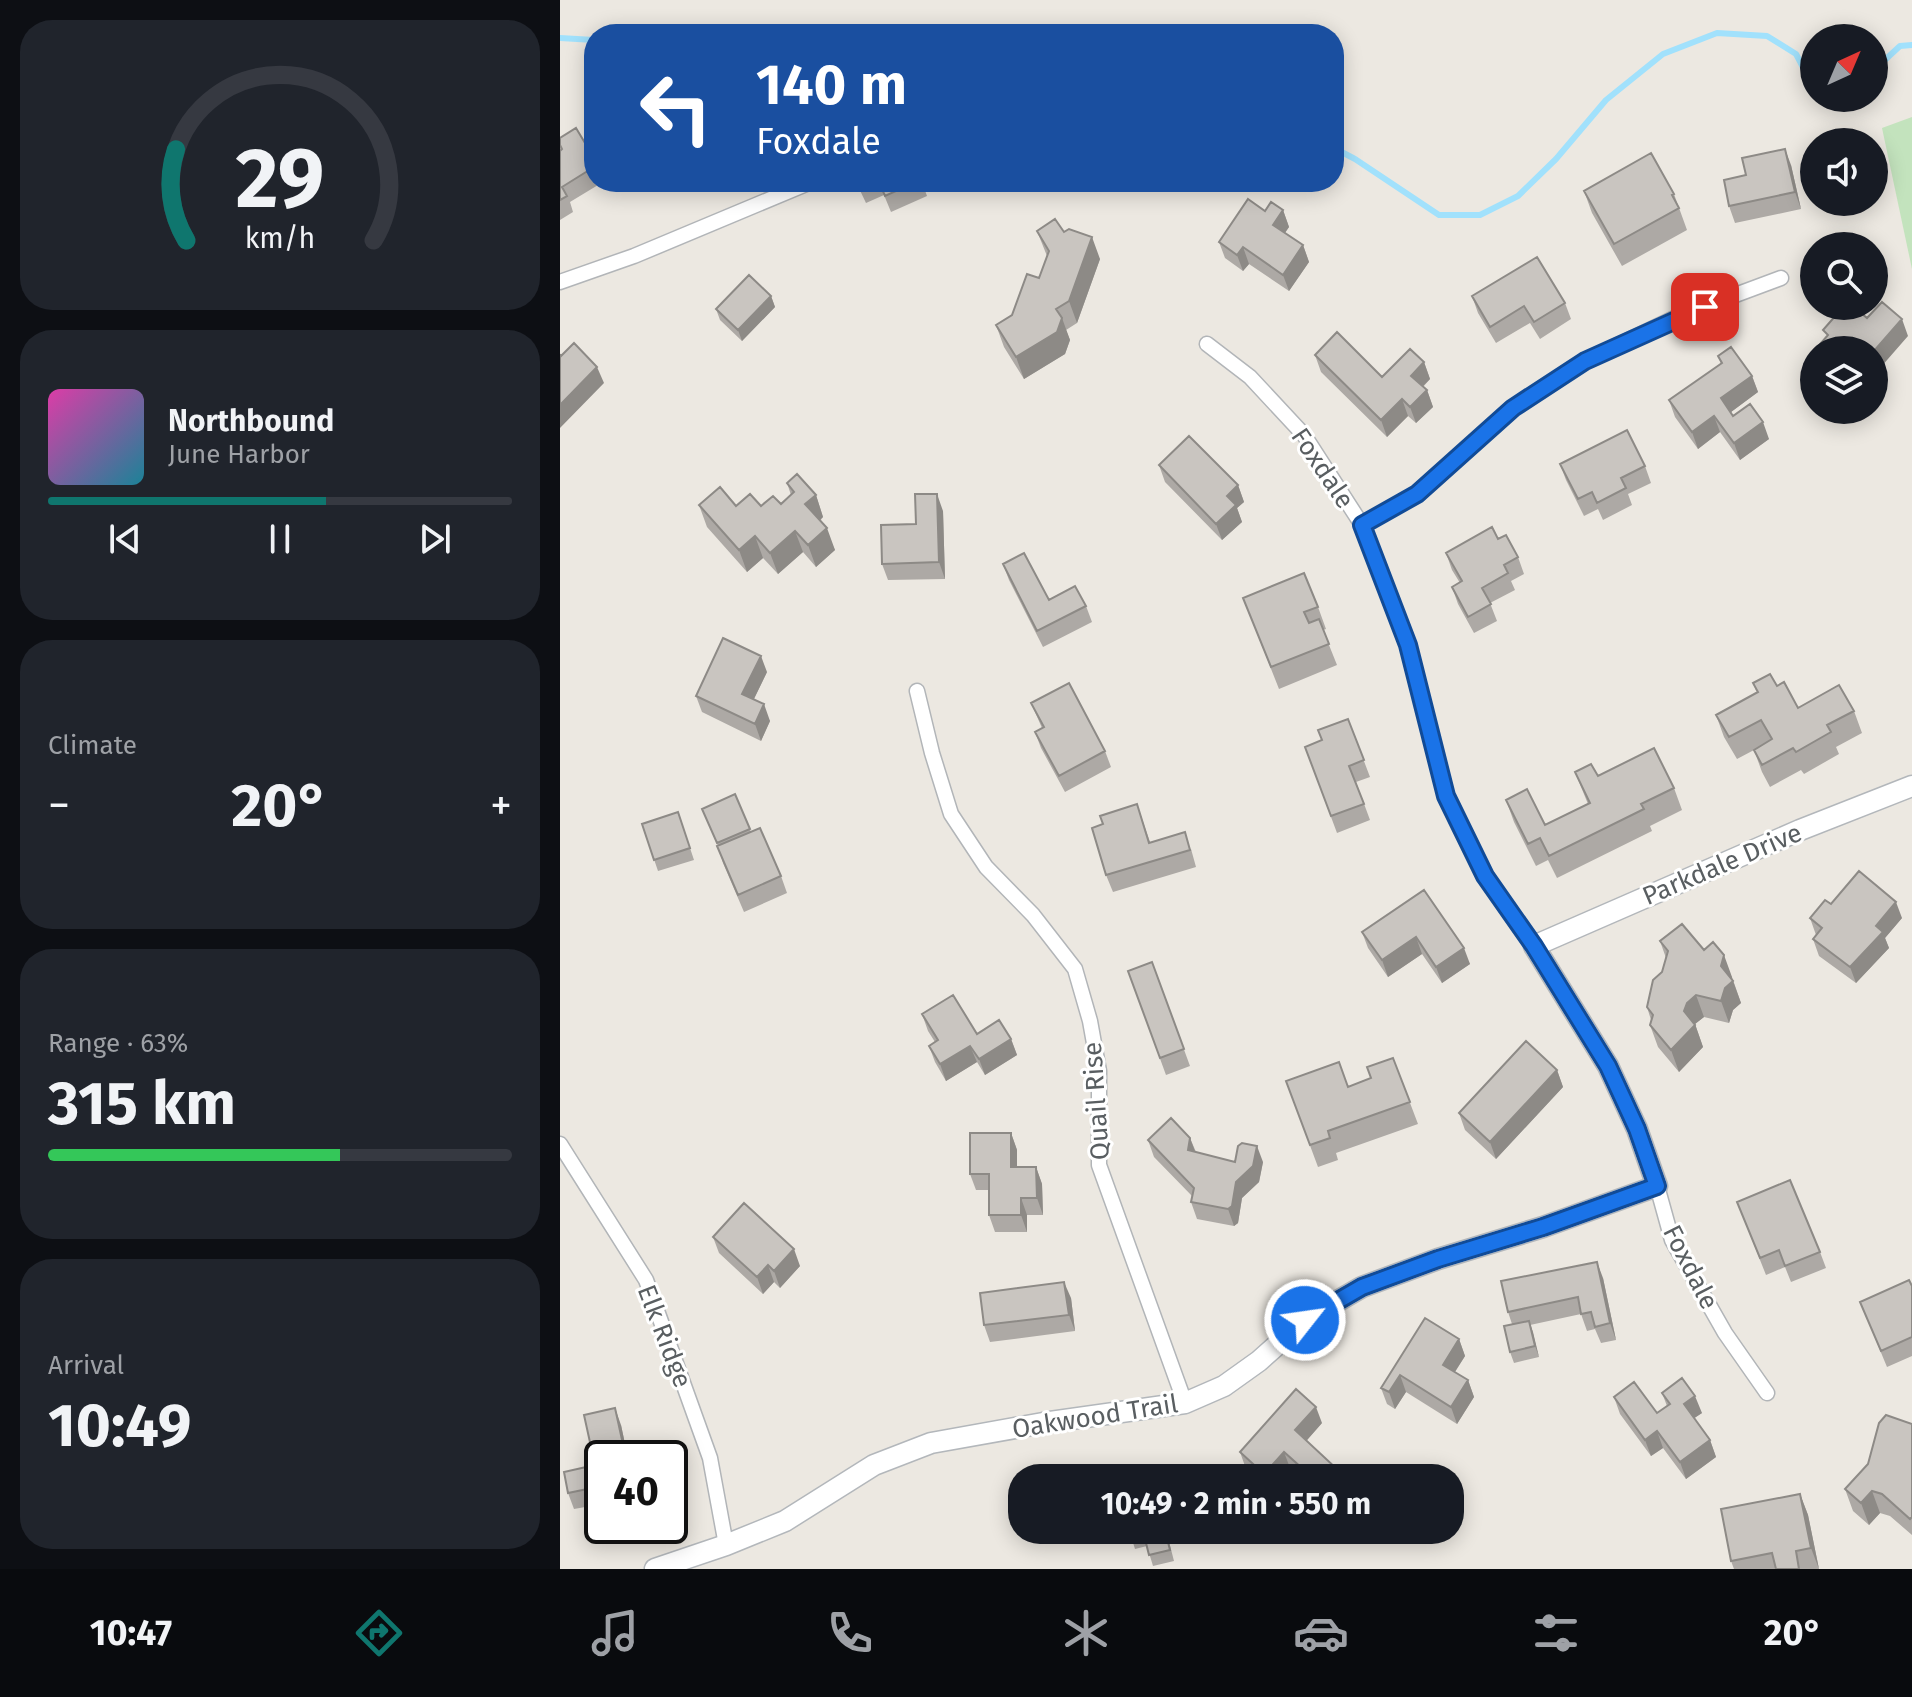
<!DOCTYPE html>
<html lang="en">
<head>
<meta charset="utf-8">
<style>
  body { margin:0; font-family:"Fira Sans",sans-serif; background:#20242c; color:#f1f3f6; height:100vh; display:flex; flex-direction:column; font-size:30px; white-space:nowrap }
  * { box-sizing:border-box; margin:0 }
  p { font-size:26px; color:#9ea1a6 }
  .icon { flex:none; width:44px; height:44px; fill:none; stroke:currentColor; stroke-width:2; stroke-linecap:round; stroke-linejoin:round }
  .map { position:relative; flex:1; overflow:hidden }
  .side { display:flex; flex-direction:column; gap:20px; padding:20px; background:#0d0f14; width:560px }
  .side>* { flex:none }
  .top-card { position:absolute; left:24px; top:24px; width:760px; height:168px; border-radius:32px; box-shadow:0 4px 20px #0003; background:#1a4fa0; color:#fff; overflow:hidden }
  .needle { width:52px; rotate:44deg }
  .buttons { position:absolute; left:1240px; top:24px; display:grid; gap:16px }
  .buttons a { display:grid; place-items:center; width:88px; height:88px; border-radius:50%; background:#171b24; box-shadow:0 4px 20px #0003; font-size:40px }
  .speed { position:absolute; left:24px; top:1440px; display:flex; gap:16px; font-size:40px; font-weight:700; text-align:center }
  .speed>* { display:grid; place-content:center; width:104px; height:104px; border-radius:50%; background:#171b24; box-shadow:0 4px 20px #0003; line-height:1 }
  .speed .limit { border:4px solid #111; border-radius:12px; background:#fff; color:#111 }
  .pin { position:absolute; display:grid; place-items:center; width:68px; height:68px; color:#fff; margin:-34px; border-radius:16px; box-shadow:0 4px 12px #0006 }
  .me { position:absolute; width:88px; margin:-44px; rotate:60deg; stroke-linejoin:round; filter:drop-shadow(0 0 6px #0008) }
  .turn { display:flex; align-items:center; gap:28px; height:168px; padding:0 40px; font-size:36px }
  .turn .icon { width:104px; height:104px; stroke-width:2.5 }
  .turn b { display:block; font-size:56px; line-height:68px }
  .big { font-size:60px; font-weight:700; line-height:1.1 }
  .side .widget { flex:1; display:flex; flex-direction:column; justify-content:center; gap:12px; min-width:0; padding:0 28px; border-radius:32px; background:#20242c }
  .side .dial { align-items:center; gap:0 }
  .dial svg { height:208px; overflow:visible; fill:none; stroke:#363941; stroke-width:7; stroke-linecap:round; text-anchor:middle }
  .dial text { fill:#f1f3f6; stroke:none }
  .song { display:flex; align-items:center; gap:24px }
  .cover { width:96px; height:96px; border-radius:12px; background:linear-gradient(135deg,hsl(320 70% 55%),hsl(190 70% 35%)) }
  .played { height:8px; border-radius:4px; background:linear-gradient(90deg,#0f766e 60%,#363941 60%) }
  .keys { display:flex; justify-content:space-around; direction:ltr }
  .heat { display:flex; justify-content:space-between; align-items:center; font-size:44px; direction:ltr }
  .charge { height:12px; border-radius:6px; background:linear-gradient(90deg,#34c759 63%,#363941 0) }
  .trip { position:absolute; left:448px; top:1464px; width:456px; height:80px; border-radius:32px; background:#171b24; box-shadow:0 4px 20px #0003; font-weight:700; line-height:80px; text-align:center }
  .dock { display:flex; height:128px; justify-content:space-around; align-items:center; background:#090b0e; color:#9ea1a6 }
  .dock .icon { width:56px; height:56px }
  .dock .active { color:#0f766e }
  .dock b { font-size:36px; color:#f1f3f6 }
  main { display:flex; flex:1; min-height:0 }
  .map>svg:first-child { display:block }
</style>
</head>
<body>
<main>
<section class="side">
<div class="widget dial"><svg viewBox="0 0 100 80">
<path d="M14 69A42 42 0 1 1 86 69"/>
<path d="M14 69A42 42 0 0 1 10 34" stroke="#0f766e"/>
<text x="50" y="56" font-size="32" font-weight="700">29</text>
<text x="50" y="72" font-size="11">km/h</text>
</svg></div>
<div class="widget">
<div class="song"><i class="cover"></i><div><b>Northbound</b><p>June Harbor</p></div></div>
<div class="played"></div>
<div class="keys"><svg class="icon" aria-label="previous" viewBox="0 0 24 24"><path d="M18 5L8 12l10 7zM5 5v14"/></svg><svg class="icon" aria-label="pause" viewBox="0 0 24 24"><path d="M8 5v14M16 5v14"/></svg><svg class="icon" aria-label="next" viewBox="0 0 24 24"><path d="M6 5l10 7-10 7zM19 5v14"/></svg></div>
</div>
<div class="widget"><p>Climate</p>
<div class="heat"><a>−</a><b class="big">20°</b><a>+</a></div>
</div>
<div class="widget"><p>Range · 63%</p><b class="big">315 km</b><div class="charge"></div></div>
<div class="widget"><p>Arrival</p><b class="big">10:49</b></div>
</section>
<div class="map">
<svg width="1352" height="1569" viewBox="0 0 1352 1569">
  <rect width="100%" height="100%" fill="#ece8e1"/>
  <!-- green -->
  <path fill="#c3e3bd" d="M1352,117v152l-30,-141z"/>
  <g fill="none" stroke-linecap="round" stroke-linejoin="round">
    <!-- stream -->
    <path stroke="#a1e1fc" stroke-width="6" d="M0,38l34,2
      M1314,70l26,-24 12,-1
      M774,148l21,11 84,56h41l38,-19 38,-37 50,-59 57,-46 54,-21 50,3 29,18 18,34"/>
    <!-- street casing -->
    <g stroke="#b2b5b8" stroke-width="17">
      <path id="street" d="M0,282l74,-26 177,-74
        M647,344l43,33 54,58 58,90 46,120 38,151 39,80 49,70
        M802,525l55,-31 96,-86 72,-47 94,-45 102,-38
        M357,691l15,62 19,61 35,53 47,48 42,54 15,52 9,50v94l86,238
        M0,1144l86,136 64,178 16,87
        M1097,1186l15,54 53,93 42,60"/>
    </g>
    <!-- secondary casing -->
    <g stroke="#b3b7bb" stroke-width="23">
      <path id="secondary" d="M95,1569l71,-24 59,-24 89,-56 57,-22 112,-20 142,-20 39,-17 35,-25 46,-41 57,-33 76,-28 105,-32 114,-41 -20,-57 -29,-63 -74,-120 266,-116 112,-44"/>
    </g>
    <!-- street -->
    <use href="#street" stroke="#fff" stroke-width="14"/>
    <!-- secondary -->
    <use href="#secondary" stroke="#fff" stroke-width="20"/>
  </g>
  <!-- wall -->
  <path fill="#ada9a5" d="M0,138l34,20v24h9l-33,20 3,10 -13,8z
    M1231,165l10,44 -66,14 -6,-17z
    M296,182h66l5,14 -36,16 -7,-17 -18,8z
    M1024,191l90,3 13,36 -65,36 -30,-53z
    M723,210l6,17 -4,6 18,12 6,17 -20,29 -40,-27 -6,7 -18,-13 -6,-16 46,-31z
    M477,231l27,1 36,27 -23,64 -11,7 4,10 -5,14 -41,25 -20,-32 -8,-22 16,-10 27,-37 8,-22z
    M211,296l4,11 -33,34 -22,-21 -4,-11z
    M912,296l93,7 6,16 -31,20 -10,-16 -34,20 -18,-30z
    M1254,351v20l-5,-14z
    M755,355l67,22 42,-15 6,17 -7,8 4,3 6,17 -17,16 -8,-7 -21,21 -66,-65z
    M1158,356l34,20 6,16 -27,20 2,4 36,23 -29,21 -20,-28 -22,17 -23,-32 -6,-17 52,-36z
    M1000,464l85,2 6,17 -23,11 4,11 -29,15 -5,-11 -14,7 -18,-36z
    M599,465l79,20 6,17 -7,6 5,14 -20,18 -57,-58z
    M227,483l29,12 7,22 -3,4 15,29 -19,17 -13,-15 -25,22 -15,-16 -16,14 -40,-45 -8,-22 62,1 20,-2 10,-9z
    M383,511l2,68 -57,1 -6,-16 34,-40z
    M938,539l20,18 6,17 -13,7 4,9 -25,13 7,18 -23,12 -16,-29 -6,-17 8,-4 -8,-13 -6,-17z
    M443,564l46,36 37,6 6,16 -49,25 -34,-67z
    M683,598l75,9 8,22 -3,1 14,35 -58,24z
    M207,672l-13,27 16,22 -9,20 -59,-29 -6,-16z
    M1193,683l24,3 21,22 56,3 8,22 -26,14 3,7 -35,20 -3,-4 -31,17 -8,-15 -8,-22 -17,9 -13,-22 -8,-22 41,-22z
    M471,703l74,48 6,16 -46,25 -24,-44 -6,-16 7,-4z
    M788,719l22,58 -14,5 14,38 -33,13 -32,-86 17,-7z
    M1015,772l99,16 8,22 -32,16 2,5 -95,47 -9,-18 -12,6 -22,-44 -8,-22 39,25 43,-21z
    M175,794l16,38 30,44 6,17 -43,19 -21,-49 -5,-17 -16,-37z
    M577,804l13,38 41,7 5,18 -83,25 -7,-17 -3,-51z
    M118,812l16,48 -36,11 -16,-47z
    M864,890l46,74 -28,19 -20,-29 -34,23 -20,-29 -6,-16z
    M1271,904l71,14 -17,20 4,10 -33,35 -37,-27 -6,-17 3,-4 -6,-17z
    M1100,941l44,9 28,27 9,26 -8,7 -4,13 -25,-6 -9,7 8,23 -24,25 -21,-25 -8,-22 1,-5 -4,-13 15,-35 4,-14z
    M592,962l38,104 -24,9 -38,-104z
    M362,1014l55,20 34,5 6,16 -32,20 -8,-13 -31,19 -11,-19 -6,-16 6,-4 -7,-11z
    M833,1058l25,66 -82,29 2,7 -20,7 -32,-86 62,6 23,-9z
    M997,1070l6,17 -67,72 -31,-29 -6,-17z
    M451,1133l6,17v17h19l6,17 1,31h-16v17h-32l-6,-17v-25h-13l-6,-16z
    M630,1138l6,14 39,10h28l-4,20 -17,16 -4,25 -4,3 -37,-7 -6,-17 1,-6 -38,-39 -6,-17z
    M1177,1202l83,50 6,16 -35,14 -6,-15 -19,8z
    M153,1237l87,29 -20,22 -6,-6 -11,12 -44,-41z
    M1043,1278l13,62 -15,3 -6,-14 -8,2 -6,-17 -51,11 9,32 -25,6 -4,-11 2,-28 -4,-12z
    M1352,1286v70l-25,11 -27,-65z
    M511,1298l4,33 -85,11 -6,-17z
    M899,1339l6,17 -10,16 13,8 6,17 -17,27 -51,-32 -11,17 -8,-5 -6,-16z
    M1102,1393l40,20 -8,5 16,22 6,17 -30,22 -23,-31 -12,8 -31,-42 -6,-17 43,16 10,-7z
    M762,1423l-16,18 32,29 3,8h-40l-11,-10 -9,10h-25l-10,-9 -6,-17z
    M1352,1424v111l-22,-19 -10,-3 -11,12 -16,-14 -8,-22z
    M61,1425l7,33h-26v46l-28,5 -6,-16 27,-28z
    M1240,1494l8,21 11,54h-85l-3,-8z
    M569,1530h37l8,31 -21,5 -6,-20 -12,3z"/>
  <!-- shaded-wall -->
  <path fill="#8d8a86" d="M1225,149l6,16 10,44 -6,-17z
    M723,210l6,17 -10,14 -6,-16z
    M532,237l8,22 -23,64 -8,-22z
    M743,245l6,17 -20,29 -6,-16z
    M683,247l6,17 -6,7 -6,-16z
    M211,296l4,11 -33,34 -4,-11z
    M502,318l8,22 -5,14 -41,25 -8,-22z
    M1342,319l6,17 -34,39v-24z
    M864,362l6,17 -13,13 -6,-16z
    M37,367l7,16 -44,45v-23z
    M1192,376l6,16 -31,23 -6,-17z
    M867,390l6,17 -17,16 -6,-16z
    M842,399l6,17 -21,21 -6,-17z
    M1154,416l6,16 -22,17 -6,-17z
    M1203,422l6,17 -29,21 -6,-17z
    M678,485l6,17 -7,6 5,14 -20,18 -6,-16 11,-28z
    M377,494l6,17 2,68 -6,-17z
    M256,495l7,22 -10,9 -8,-22z
    M267,528l8,22 -19,17 -8,-22z
    M235,531l8,21 -25,22 -8,-21z
    M195,536l8,22 -16,14 -8,-22z
    M201,656l6,16 -19,39 -6,-17z
    M204,704l6,17 -9,20 -6,-17z
    M1336,902l6,16 -17,20 4,10 -33,35 -6,-16 26,-41z
    M856,937l6,17 -34,23 -6,-17z
    M904,948l6,16 -28,19 -6,-16z
    M1164,955l8,22 -1,6 2,-2 8,22 -8,7 -4,13 -8,-22v-35z
    M1136,995l8,22 -9,7 8,23 -24,25 -8,-22 16,-47z
    M451,1039l6,16 -32,20 -6,-16z
    M410,1046l7,16 -31,19 -6,-17z
    M997,1070l6,17 -67,72 -6,-17z
    M451,1133l6,17v34l-6,-17z
    M630,1138l6,16 -8,-4z
    M697,1146l6,16 -4,20 -17,16 -4,25 -4,3 -6,-17 8,-27z
    M476,1167l6,17 1,31 -6,-17z
    M461,1198l6,17v17l-6,-17z
    M234,1249l6,17 -20,22 -6,-17z
    M1037,1262l6,16 13,62 -6,-17z
    M208,1265l6,17 -11,12 -6,-17z
    M504,1282l7,16 4,33 -6,-16z
    M969,1321l4,11 6,25 -4,-11z
    M899,1339l6,17 -16,25 -6,-16z
    M840,1375l6,17 -11,17 -6,-17z
    M908,1380l6,17 -17,27 -6,-17z
    M1135,1396l7,17 -12,8 -6,-17z
    M756,1407l6,16 -21,24 -6,-17z
    M55,1408l6,17 7,33h-2z
    M1097,1431l6,17 -12,8 -6,-16z
    M1150,1440l6,17 -30,22 -6,-17z
    M724,1452l6,16 -9,10h-16l-1,-4z
    M778,1470l3,8h-10z
    M758,1471l3,7h-9v-1z
    M1312,1491l8,22 -11,12 -8,-22z
    M1240,1494l8,21 11,54 -8,-21z"/>
  <!-- building -->
  <path fill="#c9c5c0" stroke="#8d8a86" stroke-width="2" d="M16,128l18,30v9l-32,20 5,9 -7,4v-49l2,-2 -2,-4v-7z
    M1225,149l10,43 -66,14 -5,-26 22,-5 -4,-17z
    M1091,153l23,41 -2,1 7,13 -65,36 -30,-53z
    M298,182h13l-11,5z
    M319,182h37l-31,14z
    M688,199l17,12 6,-9 12,8 -10,15 30,20 -20,30 -40,-28 -6,8 -18,-13z
    M495,219l9,13 5,-3 23,8 -23,64 -13,8 6,9 -5,14 -41,25 -20,-32 16,-10 15,-41 12,4 10,-27 -12,-20z
    M977,257l28,46 -31,19 -10,-16 -34,21 -18,-31z
    M189,275l22,21 -33,34 -22,-21z
    M1322,302l20,17 -28,32v-1h-59l13,-15 -5,-5 21,-24h9l14,12z
    M777,332l45,45 28,-28 14,13 -13,14 16,14 -17,17 -8,-8 -21,21 -66,-65z
    M14,343l23,24 -37,38v-50l1,1z
    M1171,347l21,29 -31,22 12,18 17,-12 13,18 -29,21 -20,-27 -22,16 -23,-32 53,-37 -4,-7z
    M1254,351v10l-5,-4z
    M1067,430l18,36 -24,12 5,10 -29,15 -5,-11 -14,7 -18,-35z
    M629,436l49,49 -11,11 9,9 -20,19 -57,-59z
    M237,474l19,21 -11,9 22,24 -19,17 -13,-14 -25,22 -15,-17 -16,14 -40,-45 21,-18 16,19 14,-12 11,12 12,-10 8,8 13,-12 -7,-9z
    M355,494h22l2,68 -57,2 -1,-39 35,-1z
    M932,527l6,12 8,-4 12,22 -14,8 4,8 -26,15 9,16 -23,13 -16,-30 10,-6 -16,-28z
    M464,553l25,47 26,-14 11,20 -49,25 -34,-67z
    M744,573l14,34 -14,5 5,11 10,-4 10,25 -58,23 -28,-69z
    M163,638l38,18 -19,38 22,10 -9,20 -59,-28z
    M1210,674l7,12 7,-4 14,26 41,-23 15,26 -27,14 4,7 -35,20 -3,-4 -31,17 -8,-15 18,-11 -11,-19 -32,17 -13,-22 42,-23 -5,-9z
    M509,683l36,68 -46,25 -24,-44 9,-5 -13,-24z
    M788,719l16,41 -15,6 15,38 -33,12 -26,-69 17,-7 -4,-10z
    M1094,748l20,40 -33,16 3,5 -95,47 -9,-18 -12,6 -22,-44 21,-11 18,36 45,-22 -15,-31 16,-8 7,12z
    M175,794l15,35 -33,14 -15,-34z
    M577,804l12,39 36,-11 5,18 -84,25 -14,-47 11,-4 -3,-8z
    M118,812l12,36 -36,12 -12,-36z
    M200,828l21,48 -43,19 -21,-49z
    M1299,871l37,31 -20,24 7,6 -33,35 -37,-28 9,-11 -12,-10 15,-18 6,4z
    M864,890l40,58 -28,19 -20,-30 -34,23 -20,-28z
    M1122,924l22,26 9,-8 11,13 -3,11 12,15 -8,7 -4,13 -25,-6 -9,8 -3,8 11,14 -24,25 -21,-25 3,-10 -6,-8 6,-27 9,-8 6,-21 -8,-10z
    M592,962l32,87 -24,9 -32,-87z
    M393,995l24,39 22,-14 12,19 -32,20 -9,-13 -30,18 -11,-18 9,-6 -16,-26z
    M966,1041l31,29 -67,72 -31,-29z
    M833,1058l17,44 -82,29 2,7 -20,7 -24,-64 53,-19 9,25 23,-9 -4,-11z
    M611,1118l19,20 -2,12 47,12 3,-16 4,-3 15,3 -4,20 -17,16 -4,24 -4,3 -37,-7 3,-14 -46,-48z
    M410,1133h41v34h25l1,31h-16v17h-32v-41h-19z
    M1230,1180l30,72 -35,14 -6,-16 -19,8 -23,-56z
    M184,1203l50,46 -20,22 -6,-6 -11,12 -44,-40z
    M1037,1262l13,61 -15,4 -4,-15 -10,2 -3,-17 -70,15 -7,-31z
    M1349,1280l3,6v51l-31,14 -21,-49z
    M504,1282l5,33 -85,10 -4,-32z
    M865,1318l34,21 -16,26 25,15 -17,27 -51,-32 -11,17 -8,-4z
    M969,1321l6,25 -25,6 -6,-26z
    M1122,1378l13,18 -11,8 26,36 -30,22 -23,-31 -12,9 -31,-43 20,-15 23,31 13,-9 -8,-11z
    M736,1389l20,18 -21,23 43,40 -7,8h-5l-8,-7 -6,6 -28,-25 -20,22 -24,-22z
    M55,1408l11,50h-24v28l-34,7 -4,-21 31,-7 -11,-50z
    M1326,1415l26,9v93l-2,2 -28,-25 -10,-3 -11,12 -16,-14 23,-25 11,-41z
    M1240,1494l11,54 -15,3 3,18h-23l-4,-16 -41,8 -10,-52z
    M569,1530h36l5,20 -21,5 -5,-20 -13,3z"/>
  <g fill="none" stroke-linecap="round" stroke-linejoin="round">
    <!-- route casing -->
    <g stroke="#114b97" stroke-width="20">
      <path id="route" d="M745,1320l57,-33 76,-28 105,-32 114,-41 -20,-57 -29,-63 -74,-120 -49,-70 -39,-80 -38,-151 -46,-120 55,-31 96,-86 72,-47 120,-54"/>
    </g>
    <!-- route -->
    <use href="#route" stroke="#1a73e8" stroke-width="14"/>
  </g>
  <g text-anchor="middle" stroke-width="6" stroke-linejoin="round" paint-order="stroke">
    <!-- street labels -->
    <g font-size="26" fill="#595e61" stroke="#fff">
      <text transform="translate(763 468) rotate(56)" y="9">Foxdale</text>
      <text transform="translate(1162 864) rotate(-23)" y="9">Parkdale Drive</text>
      <text transform="translate(536 1101) rotate(-94)" y="9">Quail Rise</text>
      <text transform="translate(1131 1267) rotate(63)" y="9">Foxdale</text>
      <text transform="translate(105 1336) rotate(69)" y="9">Elk Ridge</text>
      <text transform="translate(535 1416) rotate(-9)" y="9">Oakwood Trail</text>
    </g>
  </g>
</svg>
<div class="buttons">
<a><svg class="needle" viewBox="-14 -14 28 28"><path d="M0-13l5 13h-10z" fill="#e53935"/><path d="M0 13l5-13h-10z" fill="#9ea1a6"/></svg></a>
<a><svg class="icon" aria-label="sound" viewBox="0 0 24 24"><path d="M4 9h4l5-4v14l-5-4H4zM17 9q2 3 0 6"/></svg></a>
<a><svg class="icon" aria-label="search" viewBox="0 0 24 24"><circle cx="10" cy="10" r="6"/><path d="M15 15l6 6"/></svg></a>
<a><svg class="icon" aria-label="layers" viewBox="0 0 24 24"><path d="M12 4l9 5-9 5-9-5zM3 14l9 5 9-5"/></svg></a>
</div>
<div class="speed"><div class="limit">40</div></div>
<div class="pin" style="left:1145px;top:307px;background:#d93025"><svg class="icon" aria-label="arrive" viewBox="0 0 24 24"><path d="M6 21V4h12l-3 4 3 4H6"/></svg></div>
<svg class="me" style="left:745px;top:1320px" viewBox="-20 -20 40 40"><circle r="17" fill="#1a73e8" stroke="#fff" stroke-width="3"/><path d="M0-11L8 9 0 5-8 9z" fill="#fff"/></svg>
<div class="trip">10:49 · 2 min · 550 m</div>
<div class="top-card">
<div class="turn"><svg class="icon" aria-label="left" viewBox="0 0 24 24"><path d="M17 20v-9H6M10 6l-5 5 5 5"/></svg><div><b>140 m</b>Foxdale</div></div>
</div>
</div>
</main>
<nav class="dock">
<b>10:47</b>
<svg class="icon active" aria-label="directions" viewBox="0 0 24 24"><path d="M12 3l9 9-9 9-9-9zM9 14v-3h6M13 9l2 2-2 2"/></svg>
<svg class="icon" aria-label="music" viewBox="0 0 24 24"><path d="M9 18V5l10-2v13"/><circle cx="6" cy="18" r="3"/><circle cx="16" cy="16" r="3"/></svg>
<svg class="icon" aria-label="phone" viewBox="0 0 24 24"><path d="M5 4h4l2 5-3 2q2 4 5 5l2-3 5 2v4C11 20 4 13 5 4z"/></svg>
<svg class="icon" aria-label="climate" viewBox="0 0 24 24"><path d="M12 3v18M4 7l16 10M4 17L20 7"/></svg>
<svg class="icon" aria-label="car" viewBox="0 0 24 24"><path d="M5 17H2v-5l4-1 3-4h7l3 4 3 1v5h-3M9 17h6M6 11h13"/><circle cx="7" cy="17" r="2"/><circle cx="17" cy="17" r="2"/></svg>
<svg class="icon" aria-label="filters" viewBox="0 0 24 24"><path d="M4 7h16M4 17h16"/><circle cx="9" cy="7" r="2"/><circle cx="15" cy="17" r="2"/></svg>
<b>20°</b>
</nav>
</body>
</html>
